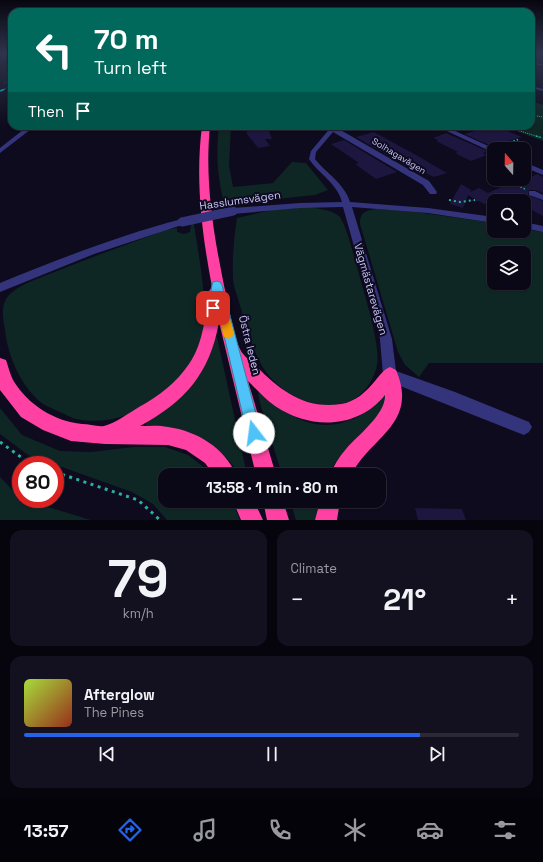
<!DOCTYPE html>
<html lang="en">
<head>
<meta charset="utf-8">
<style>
  body { margin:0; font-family:"Space Grotesk",sans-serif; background:#13111f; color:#f1f3f6; height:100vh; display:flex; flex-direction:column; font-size:15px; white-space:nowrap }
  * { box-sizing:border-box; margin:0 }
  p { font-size:13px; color:#999aa1 }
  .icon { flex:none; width:22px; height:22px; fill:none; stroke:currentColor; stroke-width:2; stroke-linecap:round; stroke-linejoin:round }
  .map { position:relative; height:520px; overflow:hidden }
  .panel { display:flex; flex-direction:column; gap:10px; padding:10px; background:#06040c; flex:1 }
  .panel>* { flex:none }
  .guide { position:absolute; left:8px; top:8px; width:527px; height:122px; border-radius:12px; box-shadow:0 1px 3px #0004,0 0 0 1px #2a2935; background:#00695c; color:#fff; overflow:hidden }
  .needle { width:26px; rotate:340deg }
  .fabs { position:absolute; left:487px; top:142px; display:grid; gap:8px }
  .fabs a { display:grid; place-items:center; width:44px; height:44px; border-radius:8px; background:#0a0816; box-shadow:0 1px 3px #0004,0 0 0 1px #2a2935; font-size:20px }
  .speed { position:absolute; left:12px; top:456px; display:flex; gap:8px; font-size:20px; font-weight:700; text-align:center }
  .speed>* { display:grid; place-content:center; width:52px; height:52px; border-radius:50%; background:#0a0816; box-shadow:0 1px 3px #0004,0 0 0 1px #2a2935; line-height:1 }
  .speed .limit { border:6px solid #d22; background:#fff; color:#111 }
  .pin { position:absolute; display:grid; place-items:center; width:34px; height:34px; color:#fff; margin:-17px; border-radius:8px; box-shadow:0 2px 6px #0006 }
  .me { position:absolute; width:44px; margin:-22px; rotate:345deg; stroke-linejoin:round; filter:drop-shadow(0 0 3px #0008) }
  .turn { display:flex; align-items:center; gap:14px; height:84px; padding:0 20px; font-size:18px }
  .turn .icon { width:52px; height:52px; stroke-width:2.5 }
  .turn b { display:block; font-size:28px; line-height:34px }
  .then { display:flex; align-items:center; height:38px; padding:0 20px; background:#0003; gap:8px; font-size:15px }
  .big { font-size:30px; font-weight:700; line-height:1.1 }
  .panel .tile { flex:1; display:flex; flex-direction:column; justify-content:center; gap:6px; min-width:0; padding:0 14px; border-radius:12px; background:#13111f }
  .panel .dial { align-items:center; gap:0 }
  .dial b { font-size:52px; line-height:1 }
  .song { display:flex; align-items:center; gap:12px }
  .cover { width:48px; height:48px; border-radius:6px; background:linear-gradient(135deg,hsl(80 70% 55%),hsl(10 70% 35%)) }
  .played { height:4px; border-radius:2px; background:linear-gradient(90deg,#2563eb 80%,#2a2935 80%) }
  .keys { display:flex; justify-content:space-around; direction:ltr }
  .heat { display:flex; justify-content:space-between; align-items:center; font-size:22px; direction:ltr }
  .panel .tiles { flex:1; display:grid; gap:10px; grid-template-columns:1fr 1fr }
  .tile:last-child { grid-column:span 2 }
  .trip { position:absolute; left:158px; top:468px; width:228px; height:40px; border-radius:12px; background:#0a0816; box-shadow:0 1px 3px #0004,0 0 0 1px #2a2935; font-weight:700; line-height:40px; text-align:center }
  .dock { display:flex; height:64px; justify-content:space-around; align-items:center; background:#040309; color:#999aa1 }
  .dock .icon { width:28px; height:28px }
  .dock .active { color:#2563eb }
  .dock b { font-size:18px; color:#f1f3f6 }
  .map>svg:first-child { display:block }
</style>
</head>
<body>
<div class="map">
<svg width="543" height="520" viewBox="0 0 543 520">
  <rect width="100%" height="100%" fill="#0d0b1d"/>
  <!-- green -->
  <path fill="#0e2725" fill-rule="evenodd" d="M531,101l12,4v36l-40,-15h28z
    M219,126h12l-2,39 4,22 40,-4 19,-21 14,1 22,27 -13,5 -78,8 -14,-4c-6,-26 -7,-46 -4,-73z
    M310,207c9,2 22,3 29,9 7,7 15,41 18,51 6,23 24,77 20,98 -14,60 -85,46 -113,4 -13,-20 -18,-44 -25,-67 -2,-8 -6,-16 -6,-24 -1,-19 1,-41 4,-60l35,-8z
    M376,209l33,2 85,12v8h30v-2l19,3v131h-114l-10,14 -14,-12 -7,-13 -38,-128c0,-12 5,-13 16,-15zM494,253h30v30h-30z
    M191,224h3c4,30 17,90 7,118 -18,48 -72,88 -125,77 -5,-1 -11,-5 -16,-7 -6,-3 -12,-5 -17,-8 -22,-17 -35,-47 -38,-74 -2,-12 -5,-25 4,-35 11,-11 28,-16 43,-22 37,-15 76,-29 114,-43l11,-2v4l7,2 6,-2z
    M215,337h2l30,138h-7c-26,-37 -50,-48 -95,-49l1,-3 17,-11 25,-23z
    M259,391c31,28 63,47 104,23 9,-5 14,-15 24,-20 -2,20 -18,32 -32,46 -11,10 -20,22 -27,35h-46l-22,-72 -2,-9z
    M0,408l22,27 38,16 31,1 43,-5h31l23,8 26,20h-49v26h67l8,19h-73l-14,-16 -21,-12 -104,-37 -28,-21z
    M0,477l21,22 70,21h-91z
    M290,501h29l-4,19h-19z"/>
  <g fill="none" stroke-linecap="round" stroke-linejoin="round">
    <!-- stream -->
    <path stroke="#0a2141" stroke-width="1.5" d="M4,83l8,-4"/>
  </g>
  <!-- building -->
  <path fill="#1d163e" d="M247,126h20l5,13h-7l5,7 -12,2 -11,-14z
    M493,126h2l27,11 -14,4 4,2 -16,5 -32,-14z
    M374,132l42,23 31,18 -13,4 -22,-10 -3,1 -53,-31z
    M446,133l41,18 -4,2 4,2 -16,6 -16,-8 3,-1 -22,-11 2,-1 -5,-2z
    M344,140l53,32 -21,7 -21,-15 4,-1 -28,-19z
    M537,174l6,3v16l-7,-3h-7l-1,5 15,6v15l-19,-10v-5h-30v5l-6,-3 -4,1 -5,-3h-10l6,-2 -7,-4 -5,13 -13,-4 11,-20 10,6 -1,2 9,-4 9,5 22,-10 3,2z
    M415,508l47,1 4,11h-48z"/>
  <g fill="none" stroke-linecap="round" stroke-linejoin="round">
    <!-- path-far3 -->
    <path stroke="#29b0a2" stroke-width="1" stroke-dasharray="1 1" stroke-linecap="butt" d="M531,63l12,2
      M531,115l12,2
      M504,126l35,11
      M471,131v-2l12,-1"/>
    <!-- path-far2 -->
    <path stroke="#29b0a2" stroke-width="1.5" stroke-dasharray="1.5 2" stroke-linecap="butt" d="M536,136l7,2
      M510,142l10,-3
      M514,184l11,5"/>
    <!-- path-far1 -->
    <path stroke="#29b0a2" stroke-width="2" stroke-dasharray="2 3" stroke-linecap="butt" d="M449,200l11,2 15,-2"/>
    <!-- path -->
    <path stroke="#29b0a2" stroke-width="3" stroke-dasharray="3 4.5" stroke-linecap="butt" d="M0,442l25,18 11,5
      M55,472l83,28 22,20"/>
    <!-- minor -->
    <path fill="#34347d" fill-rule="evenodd" d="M531,71l4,3 -4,3z
      M531,86l12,3v2l-12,-3z
      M28,126h7l-35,27v-5z
      M332,126h6l-2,2 8,4 85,49 8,11 -1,2h-6l-7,-9 -90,-53 -17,20 -1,7c12,15 29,24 35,43l78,6 66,9v6l-66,-10 -76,-6 40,132 4,32 59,21 74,30 3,5 -3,5 -5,3 -139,-55 -2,-5 -3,-36 -37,-132 -43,1 -67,6 -4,-3 4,-3 67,-5 42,-1c-5,-19 -23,-28 -33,-43l2,-8z
      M436,126h8l51,23 -1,4z
      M524,162l19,8v5l-19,-8z
      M529,191h6l8,4v5l-14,-5z
      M182,219l4,3 -1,2 -91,30 -94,38v-9c59,-24 120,-48 182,-64z
      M524,222l19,4v6l-19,-4z"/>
    <!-- highway -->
    <path fill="#ff41a4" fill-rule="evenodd" d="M202,126h8c-6,59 5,116 17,174 3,13 7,37 13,49 3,7 12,13 17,18 23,23 48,43 84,37 14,-2 25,-12 34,-23 5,-6 8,-11 15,-14l6,3c23,54 -25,66 -45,105h-21c4,-10 9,-18 16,-26 12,-14 40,-35 39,-54 -27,34 -75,35 -110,11 -10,-7 -18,-16 -27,-25l28,94h-20l-37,-153c-9,51 -34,80 -79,104 9,0 19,-1 28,1 29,4 57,21 68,48h-22l-9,-12 -19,-13 -18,-5 -63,-1 -34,-3 -28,-11 -22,-13 -21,-27v-32l6,2c2,6 4,14 7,20 15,25 41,41 69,44 7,0 15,3 22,2 10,-2 25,-13 35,-19 19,-10 38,-25 50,-43 15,-21 16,-49 20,-73l3,-4c-10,-53 -17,-107 -10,-161z
      M233,501h21l9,19h-22z
      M263,501h20l6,19h-22z
      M320,501h20l-3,19h-22z"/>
    <!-- rail-far1 -->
    <path stroke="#00e3f1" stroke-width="1" stroke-dasharray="2.5 2" stroke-linecap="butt" d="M3,90l9,-5"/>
    <!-- rail -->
    <path stroke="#00e3f1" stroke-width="1.5" stroke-dasharray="3.5 2.5" stroke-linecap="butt" d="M0,91l5,-2"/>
    <!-- minor-bridge -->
    <path stroke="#34347d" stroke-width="9" d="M182,222l51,-11"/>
  </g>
  <!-- sky -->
  <linearGradient id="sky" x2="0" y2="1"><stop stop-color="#070610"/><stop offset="0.42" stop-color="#2f344c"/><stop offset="1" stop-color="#2f344c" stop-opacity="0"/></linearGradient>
  <rect width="543" height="126" fill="url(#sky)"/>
  <!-- route -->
  <path fill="#4fc3f7" stroke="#337fa1" d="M217,281l3,1 2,3 39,148 -2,5 -5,2 -5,-2 -2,-5 -29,-123 -5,3 -4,-2 -1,-3 4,-23 1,-3z"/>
  <!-- slow -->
  <path fill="#f59e0b" d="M220,295l4,2 1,3 9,34 -2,3 -4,2 -4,-2 -1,-3 -8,-34 1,-3z"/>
  <g text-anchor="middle" stroke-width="4" stroke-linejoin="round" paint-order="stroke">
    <!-- far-street labels -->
    <g font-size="9" fill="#cac6ff" stroke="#0d0b1d">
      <text transform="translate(399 156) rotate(31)" y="3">Solhagavägen</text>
    </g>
    <!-- street labels -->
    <g font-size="11" fill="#cac6ff" stroke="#0d0b1d">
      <text transform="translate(240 200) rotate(-8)" y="4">Hasslumsvägen</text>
      <text transform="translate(371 289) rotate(74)" y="4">Vägmästarevägen</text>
      <text transform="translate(250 345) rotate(76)" y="4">Östra leden</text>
    </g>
  </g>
</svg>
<div class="fabs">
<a><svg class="needle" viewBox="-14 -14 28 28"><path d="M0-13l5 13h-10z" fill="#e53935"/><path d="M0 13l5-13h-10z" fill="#999aa1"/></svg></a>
<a><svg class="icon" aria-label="search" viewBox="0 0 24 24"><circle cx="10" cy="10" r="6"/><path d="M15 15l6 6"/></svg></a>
<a><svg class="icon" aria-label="layers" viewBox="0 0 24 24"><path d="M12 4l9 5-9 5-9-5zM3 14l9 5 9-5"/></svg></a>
</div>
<div class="speed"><div class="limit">80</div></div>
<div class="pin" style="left:213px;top:308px;background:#d93025"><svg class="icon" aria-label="arrive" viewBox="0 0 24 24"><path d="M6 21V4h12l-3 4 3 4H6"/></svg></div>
<svg class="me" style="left:254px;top:433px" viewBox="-20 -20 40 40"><circle r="19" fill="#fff"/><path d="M0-13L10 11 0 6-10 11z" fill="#4fc3f7"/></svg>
<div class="trip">13:58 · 1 min · 80 m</div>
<div class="guide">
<div class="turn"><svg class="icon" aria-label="left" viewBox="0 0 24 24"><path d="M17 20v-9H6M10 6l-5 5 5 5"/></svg><div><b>70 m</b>Turn left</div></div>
<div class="then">Then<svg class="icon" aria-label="arrive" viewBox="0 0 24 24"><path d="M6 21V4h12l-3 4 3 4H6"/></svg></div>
</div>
</div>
<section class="panel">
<div class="tiles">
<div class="tile dial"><b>79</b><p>km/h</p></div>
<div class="tile"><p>Climate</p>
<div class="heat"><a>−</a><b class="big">21°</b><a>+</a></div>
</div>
<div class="tile">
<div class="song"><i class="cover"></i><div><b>Afterglow</b><p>The Pines</p></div></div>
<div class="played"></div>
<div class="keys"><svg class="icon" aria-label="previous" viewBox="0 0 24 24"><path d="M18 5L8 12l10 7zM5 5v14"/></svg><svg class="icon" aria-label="pause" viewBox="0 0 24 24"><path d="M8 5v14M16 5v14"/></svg><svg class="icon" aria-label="next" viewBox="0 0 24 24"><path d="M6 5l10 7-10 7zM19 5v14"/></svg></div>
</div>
</div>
</section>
<nav class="dock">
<b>13:57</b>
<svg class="icon active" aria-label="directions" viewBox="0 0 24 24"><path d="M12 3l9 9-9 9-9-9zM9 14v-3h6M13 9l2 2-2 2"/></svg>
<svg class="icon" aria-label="music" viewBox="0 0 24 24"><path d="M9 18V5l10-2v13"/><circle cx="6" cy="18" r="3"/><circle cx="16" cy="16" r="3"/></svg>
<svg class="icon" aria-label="phone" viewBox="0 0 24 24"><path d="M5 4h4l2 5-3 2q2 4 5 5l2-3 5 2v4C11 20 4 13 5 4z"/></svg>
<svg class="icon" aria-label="climate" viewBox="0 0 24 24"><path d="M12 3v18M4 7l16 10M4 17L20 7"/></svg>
<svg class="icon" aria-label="car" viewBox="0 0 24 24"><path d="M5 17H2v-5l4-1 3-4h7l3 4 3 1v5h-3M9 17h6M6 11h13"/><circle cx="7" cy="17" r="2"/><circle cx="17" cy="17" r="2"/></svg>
<svg class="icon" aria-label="filters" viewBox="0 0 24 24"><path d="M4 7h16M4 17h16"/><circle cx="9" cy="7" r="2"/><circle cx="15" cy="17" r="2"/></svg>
</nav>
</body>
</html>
